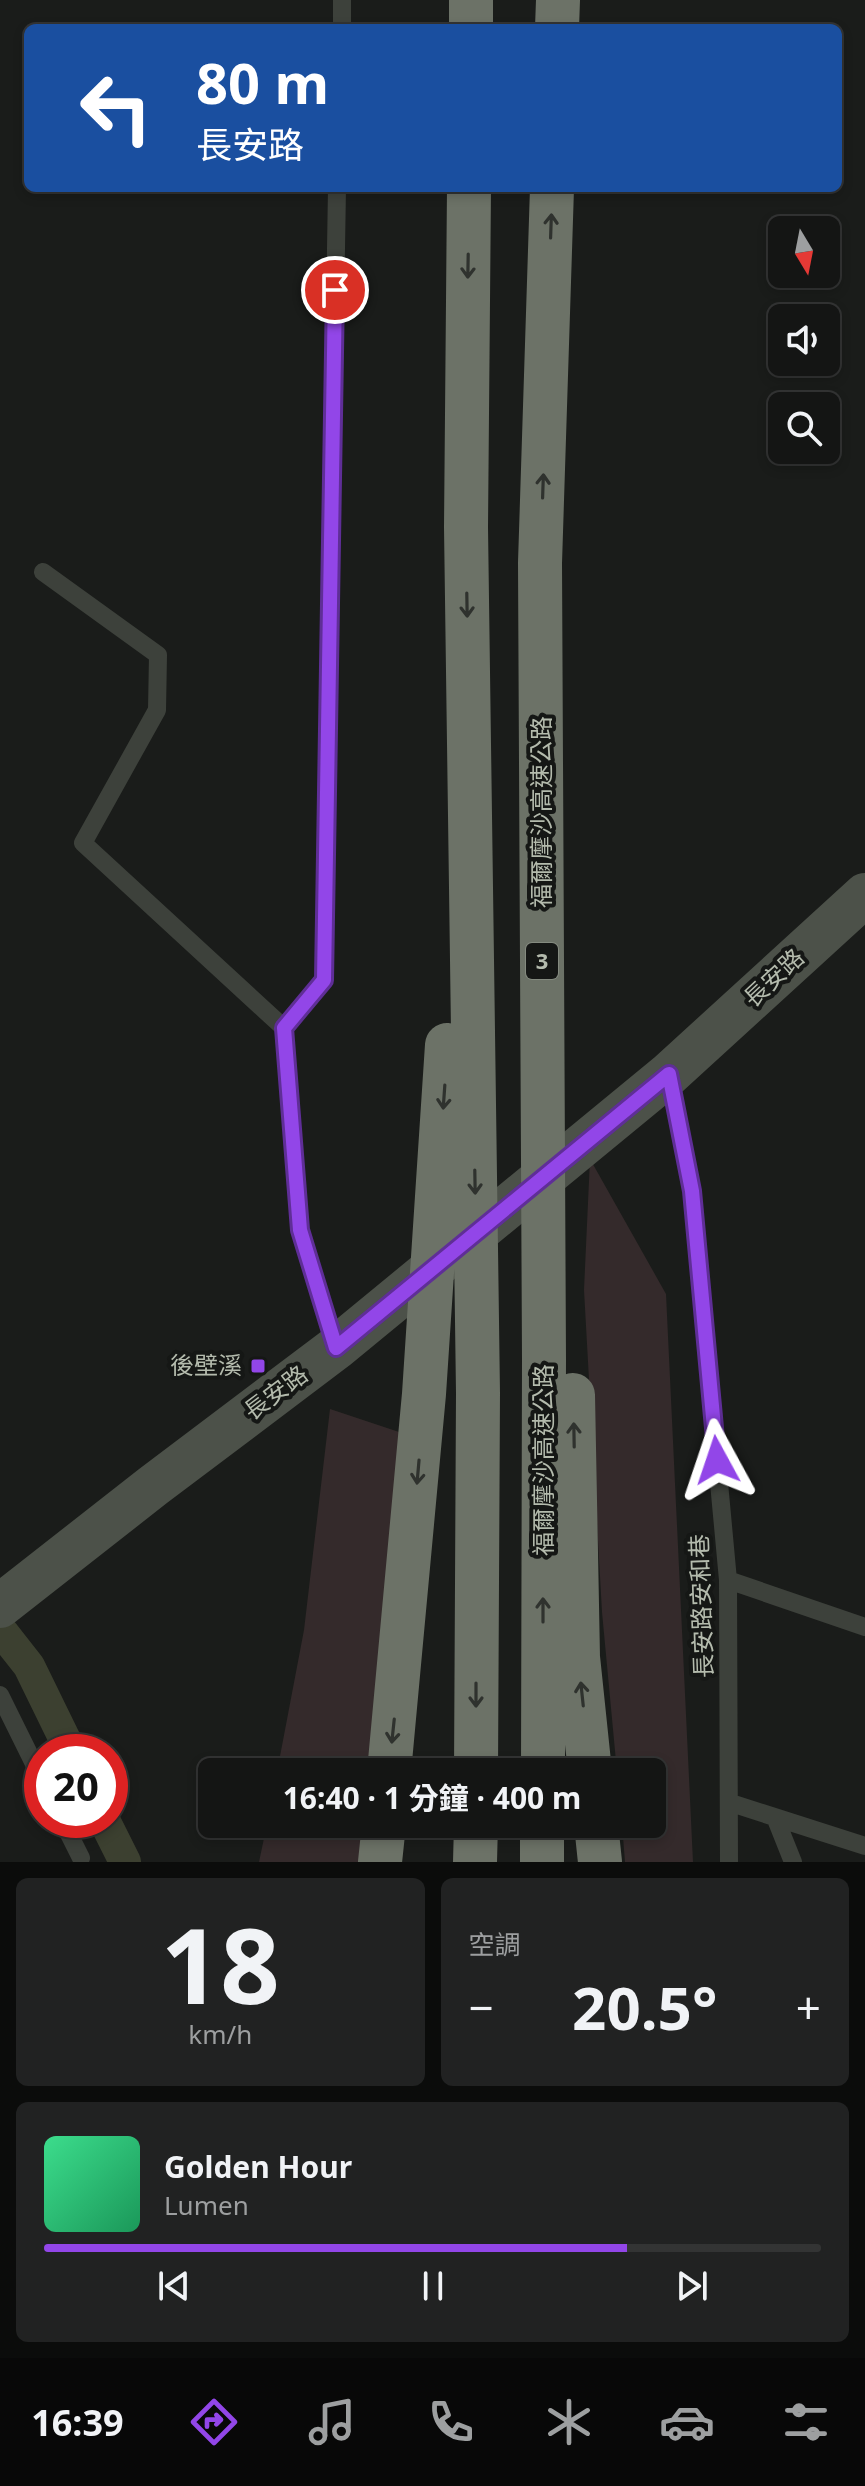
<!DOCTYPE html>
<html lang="zh-TW">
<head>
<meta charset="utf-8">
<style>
  body { margin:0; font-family:"Noto Sans","Noto Sans TC",sans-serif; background:#212222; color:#f1f3f6; height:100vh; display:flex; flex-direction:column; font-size:30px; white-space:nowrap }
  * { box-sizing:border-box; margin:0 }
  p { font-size:26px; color:#9d9fa0 }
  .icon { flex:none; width:44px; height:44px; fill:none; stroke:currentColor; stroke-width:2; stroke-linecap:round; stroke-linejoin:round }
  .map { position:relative; height:1862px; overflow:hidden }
  .side { display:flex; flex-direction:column; gap:16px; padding:16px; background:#0b0c0b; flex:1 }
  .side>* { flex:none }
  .banner { position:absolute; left:24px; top:24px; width:818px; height:168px; border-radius:12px; box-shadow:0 4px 12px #0003,0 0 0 2px #333434; background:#1a4fa0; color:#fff; overflow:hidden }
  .needle { width:52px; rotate:170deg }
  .buttons { position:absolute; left:768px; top:216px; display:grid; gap:16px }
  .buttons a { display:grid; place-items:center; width:72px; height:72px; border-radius:12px; background:#141514; box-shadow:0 4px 12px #0003,0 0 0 2px #333434; font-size:40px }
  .speed { position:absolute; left:24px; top:1734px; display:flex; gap:16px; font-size:40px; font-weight:700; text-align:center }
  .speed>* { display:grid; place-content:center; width:104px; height:104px; border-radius:50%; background:#141514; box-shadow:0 4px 12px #0003,0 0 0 2px #333434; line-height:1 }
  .speed .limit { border:12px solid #d22; background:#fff; color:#111 }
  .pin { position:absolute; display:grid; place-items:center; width:68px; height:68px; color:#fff; margin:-34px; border:4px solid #fff; border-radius:50%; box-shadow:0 2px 8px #0007 }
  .me { position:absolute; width:88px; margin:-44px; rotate:355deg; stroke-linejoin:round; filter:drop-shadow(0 0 6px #0008) }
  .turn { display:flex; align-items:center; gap:28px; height:168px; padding:0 40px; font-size:36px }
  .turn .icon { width:104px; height:104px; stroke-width:2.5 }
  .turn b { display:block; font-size:56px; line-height:68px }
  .big { font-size:60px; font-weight:700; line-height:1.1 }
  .side .widget { flex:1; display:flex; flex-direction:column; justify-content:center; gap:12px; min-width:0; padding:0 28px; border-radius:12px; background:#212222 }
  .side .dial { align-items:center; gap:0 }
  .dial b { font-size:104px; line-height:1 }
  .song { display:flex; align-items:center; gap:24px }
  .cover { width:96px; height:96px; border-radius:12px; background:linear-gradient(135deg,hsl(150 70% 55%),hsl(150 70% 35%)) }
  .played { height:8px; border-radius:4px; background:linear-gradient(90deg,#9246e8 75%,#333434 75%) }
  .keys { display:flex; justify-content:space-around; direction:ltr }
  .heat { display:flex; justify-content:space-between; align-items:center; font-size:44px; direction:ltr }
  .side .tiles { flex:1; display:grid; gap:16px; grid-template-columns:1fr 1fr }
  .widget:last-child { grid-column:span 2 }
  .trip { position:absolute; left:198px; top:1758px; width:468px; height:80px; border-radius:12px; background:#141514; box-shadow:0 4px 12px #0003,0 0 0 2px #333434; font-weight:700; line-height:80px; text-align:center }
  .menu { display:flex; height:128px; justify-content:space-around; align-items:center; background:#080808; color:#9d9fa0 }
  .menu .icon { width:56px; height:56px }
  .menu .selected { color:#9246e8 }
  .menu b { font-size:36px; color:#f1f3f6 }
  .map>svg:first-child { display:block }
</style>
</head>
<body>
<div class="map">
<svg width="865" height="1862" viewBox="0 0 865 1862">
  <rect width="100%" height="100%" fill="#1a1c1a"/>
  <!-- green -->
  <path fill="#342a2b" d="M590,1159l76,135 27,568h-68l-3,-38h30v-52h-35l-15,-160 -18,-322z
    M330,1409l72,24 -29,339h-96l27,-142z
    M267,1824h101l-4,38h-105z"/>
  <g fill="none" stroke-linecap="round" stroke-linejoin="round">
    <!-- canal -->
    <path stroke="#3c4030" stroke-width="32" d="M0,1629l29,37 42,86
      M104,1820l21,42"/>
    <!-- lane -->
    <path stroke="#3d413b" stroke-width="18" d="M342,28v-28
      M43,572l115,83 -1,55 -74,133 201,185
      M670,1077l22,114 36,389 1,282
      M336,1348l-36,-118 -16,-202 40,-48 13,-792
      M728,1580l137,47
      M0,1695l42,85
      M731,1803l134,43
      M775,1817l18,45
      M62,1820l19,38"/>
    <!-- secondary -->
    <path stroke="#4c5149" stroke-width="44" d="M0,1606l153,-120 183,-138 333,-274 196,-179"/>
    <!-- highway -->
    <path stroke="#6c7267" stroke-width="44" d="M471,28v-28
      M557,28l1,-28
      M469,188l-3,339 12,866 -2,379
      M573,1395l5,262 12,115
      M389,1772l35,-378 23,-349
      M543,1772l1,-413 -4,-796 12,-375
      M596,1824l4,38
      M380,1862l4,-38
      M475,1862l1,-38
      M542,1862v-38"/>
  </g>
  <!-- one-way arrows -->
  <defs><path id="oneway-shaft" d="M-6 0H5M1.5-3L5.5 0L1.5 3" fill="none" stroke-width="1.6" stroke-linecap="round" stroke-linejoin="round" transform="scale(2)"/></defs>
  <g stroke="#2f322e">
    <use href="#oneway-shaft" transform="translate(551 226) rotate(-88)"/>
    <use href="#oneway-shaft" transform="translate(468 266) rotate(91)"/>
    <use href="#oneway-shaft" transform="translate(543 486) rotate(-88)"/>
    <use href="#oneway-shaft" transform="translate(467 605) rotate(89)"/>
    <use href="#oneway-shaft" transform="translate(444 1097) rotate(94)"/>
    <use href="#oneway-shaft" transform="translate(475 1182) rotate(89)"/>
    <use href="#oneway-shaft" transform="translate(574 1435) rotate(-91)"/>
    <use href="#oneway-shaft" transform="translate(418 1472) rotate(95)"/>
    <use href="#oneway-shaft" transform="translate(543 1610) rotate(-90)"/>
    <use href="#oneway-shaft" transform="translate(582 1694) rotate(-96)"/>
    <use href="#oneway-shaft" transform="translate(476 1695) rotate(90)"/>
    <use href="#oneway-shaft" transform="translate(393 1731) rotate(96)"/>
  </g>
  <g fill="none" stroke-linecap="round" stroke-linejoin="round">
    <!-- route casing -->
    <g stroke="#5f2e97" stroke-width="20">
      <path id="route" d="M335,290l-11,690 -40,48 16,202 36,118 333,-274 23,117 25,269"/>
    </g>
    <!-- route -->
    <use href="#route" stroke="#9246e8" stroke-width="14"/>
  </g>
  <!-- markers -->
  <rect fill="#9246e8" stroke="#151715" stroke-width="3" x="250" y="1358" width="16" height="16" rx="4"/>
  <g text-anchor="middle" stroke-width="8" stroke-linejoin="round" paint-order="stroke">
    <!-- shield labels -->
    <rect fill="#151715" stroke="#848a7f" stroke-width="2" x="526" y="943" width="32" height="36" rx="6"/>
    <g font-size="22" font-weight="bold" fill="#b4bbad">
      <text x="542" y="969">3</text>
    </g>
    <!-- street labels -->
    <g font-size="24" fill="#b4bbad" stroke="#151715">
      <text transform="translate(542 812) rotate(-90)" y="8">福爾摩沙高速公路</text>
      <text transform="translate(774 978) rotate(-43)" y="8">長安路</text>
      <text transform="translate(276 1393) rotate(-37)" y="8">長安路</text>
      <text transform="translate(544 1460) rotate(-90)" y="8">福爾摩沙高速公路</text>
      <text transform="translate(702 1606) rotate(-92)" y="8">長安路安和巷</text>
    </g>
    <!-- poi labels -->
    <g font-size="24" fill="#b4bbad" stroke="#151715" text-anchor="end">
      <text x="242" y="1374">後壁溪</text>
    </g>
  </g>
</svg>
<div class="buttons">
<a><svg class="needle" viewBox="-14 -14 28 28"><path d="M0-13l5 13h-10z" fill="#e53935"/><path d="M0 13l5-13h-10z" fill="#9d9fa0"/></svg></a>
<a><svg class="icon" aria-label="sound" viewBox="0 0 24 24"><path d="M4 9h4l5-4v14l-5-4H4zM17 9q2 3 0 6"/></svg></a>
<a><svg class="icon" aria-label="search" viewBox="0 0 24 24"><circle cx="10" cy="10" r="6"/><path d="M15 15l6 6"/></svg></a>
</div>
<div class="speed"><div class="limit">20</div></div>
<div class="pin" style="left:335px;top:290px;background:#d93025"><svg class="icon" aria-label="arrive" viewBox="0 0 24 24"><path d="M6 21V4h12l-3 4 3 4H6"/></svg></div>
<svg class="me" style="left:717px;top:1460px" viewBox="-20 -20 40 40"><path d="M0-17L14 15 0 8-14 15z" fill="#9246e8" stroke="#fff" stroke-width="4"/></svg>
<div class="trip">16:40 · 1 分鐘 · 400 m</div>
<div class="banner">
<div class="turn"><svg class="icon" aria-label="left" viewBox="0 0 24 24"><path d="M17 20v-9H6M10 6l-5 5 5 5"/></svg><div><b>80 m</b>長安路</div></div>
</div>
</div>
<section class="side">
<div class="tiles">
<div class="widget dial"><b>18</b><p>km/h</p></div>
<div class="widget"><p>空調</p>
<div class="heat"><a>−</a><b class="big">20.5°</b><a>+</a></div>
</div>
<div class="widget">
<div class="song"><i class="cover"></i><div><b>Golden Hour</b><p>Lumen</p></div></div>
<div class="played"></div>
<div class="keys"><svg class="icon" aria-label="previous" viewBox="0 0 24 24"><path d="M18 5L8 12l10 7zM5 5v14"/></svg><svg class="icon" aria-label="pause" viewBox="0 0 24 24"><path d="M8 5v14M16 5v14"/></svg><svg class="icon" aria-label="next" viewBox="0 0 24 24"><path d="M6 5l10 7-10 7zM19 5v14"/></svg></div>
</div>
</div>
</section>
<nav class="menu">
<b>16:39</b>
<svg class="icon selected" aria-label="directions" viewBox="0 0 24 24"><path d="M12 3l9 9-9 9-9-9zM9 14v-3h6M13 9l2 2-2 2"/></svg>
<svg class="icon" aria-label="music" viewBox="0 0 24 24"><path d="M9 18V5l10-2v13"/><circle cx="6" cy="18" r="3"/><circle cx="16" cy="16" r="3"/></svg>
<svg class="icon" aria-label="phone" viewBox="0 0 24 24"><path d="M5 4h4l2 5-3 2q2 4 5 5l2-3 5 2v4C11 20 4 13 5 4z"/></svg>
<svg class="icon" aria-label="climate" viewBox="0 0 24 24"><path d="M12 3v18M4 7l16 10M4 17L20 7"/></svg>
<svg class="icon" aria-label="car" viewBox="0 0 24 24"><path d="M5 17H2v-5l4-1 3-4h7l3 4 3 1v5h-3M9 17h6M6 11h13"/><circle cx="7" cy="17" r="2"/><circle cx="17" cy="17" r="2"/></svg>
<svg class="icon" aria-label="filters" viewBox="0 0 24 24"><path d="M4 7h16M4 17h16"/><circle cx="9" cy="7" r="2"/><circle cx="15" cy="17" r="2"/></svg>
</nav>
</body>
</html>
